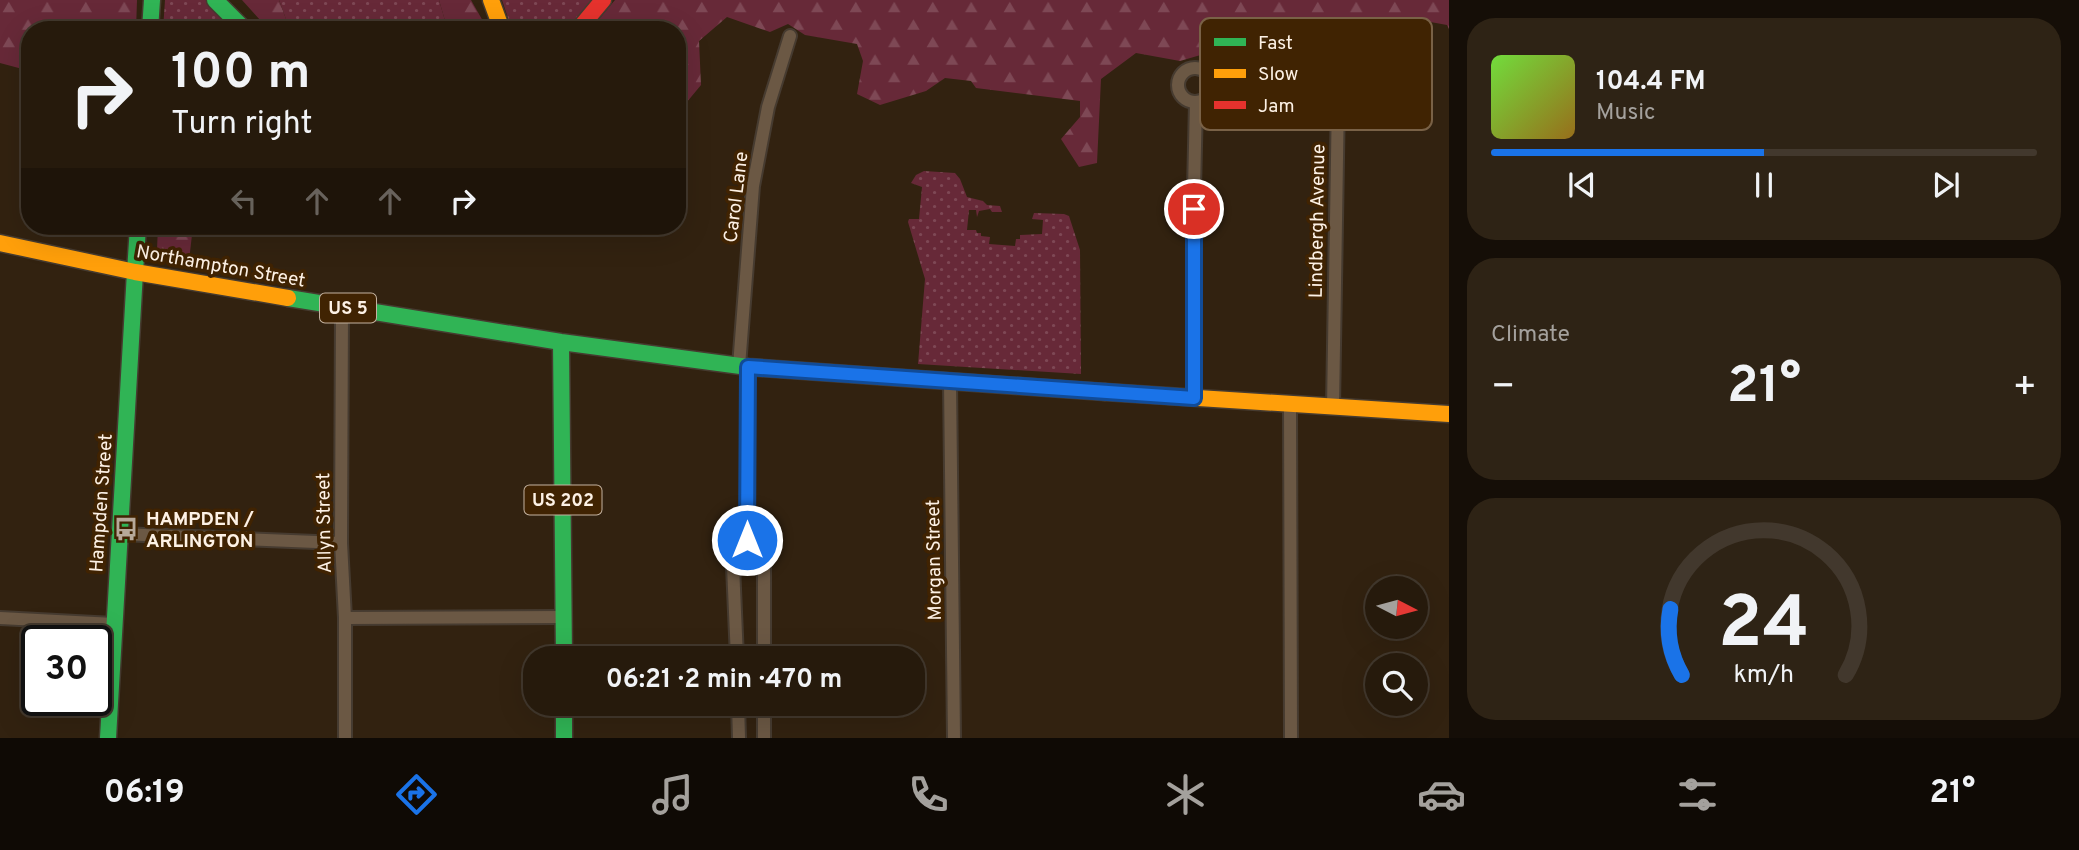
<!DOCTYPE html>
<html lang="en">
<head>
<meta charset="utf-8">
<style>
  body { margin:0; font-family:Overpass,sans-serif; background:#2e2315; color:#f1f3f6; height:100vh; display:flex; flex-direction:column; font-size:26px; white-space:nowrap }
  * { box-sizing:border-box; margin:0 }
  p { font-size:23px; color:#a4a19d }
  .icon { flex:none; width:38px; height:38px; fill:none; stroke:currentColor; stroke-width:2; stroke-linecap:round; stroke-linejoin:round }
  .map { position:relative; flex:1; overflow:hidden }
  .sheet { display:flex; flex-direction:column; gap:18px; padding:18px; background:#150e07; width:630px }
  .sheet>* { flex:none }
  .top-card { position:absolute; left:21px; top:21px; width:665px; height:214px; border-radius:28px; box-shadow:0 7px 28px #0002,0 0 0 2px #42382d; background:#261a0c; color:#f1f3f6; overflow:hidden }
  .needle { width:46px; rotate:96deg }
  .buttons { position:absolute; left:1365px; top:576px; display:grid; gap:14px }
  .buttons a { display:grid; place-items:center; width:63px; height:63px; border-radius:50%; background:#261a0c; box-shadow:0 7px 28px #0002,0 0 0 2px #42382d; font-size:35px }
  .speed { position:absolute; left:21px; top:625px; display:flex; gap:14px; font-size:35px; font-weight:700; text-align:center }
  .speed>* { display:grid; place-content:center; width:91px; height:91px; border-radius:50%; background:#261a0c; box-shadow:0 7px 28px #0002,0 0 0 2px #42382d; line-height:1 }
  .speed .limit { border:4px solid #111; border-radius:10px; background:#fff; color:#111 }
  .pin { position:absolute; display:grid; place-items:center; width:60px; height:60px; color:#fff; margin:-30px; border:4px solid #fff; border-radius:50%; box-shadow:0 2px 7px #0007 }
  .me { position:absolute; width:77px; margin:-38px; rotate:0deg; stroke-linejoin:round; filter:drop-shadow(0 0 5px #0008) }
  .turn { display:flex; align-items:center; gap:24px; height:147px; padding:0 35px; font-size:32px }
  .turn .icon { width:91px; height:91px; stroke-width:2.5 }
  .turn b { display:block; font-size:49px; line-height:60px }
  .lanes { display:flex; align-items:center; height:66px; padding:0 35px; background:#0003; justify-content:center; gap:35px; direction:ltr }
  .lanes .off { opacity:.35 }
  .big { font-size:52px; font-weight:700; line-height:1.1 }
  .sheet .card { flex:1; display:flex; flex-direction:column; justify-content:center; gap:10px; min-width:0; padding:0 24px; border-radius:28px; background:#2e2315 }
  .sheet .dial { align-items:center; gap:0 }
  .dial svg { height:182px; overflow:visible; fill:none; stroke:#42382d; stroke-width:7; stroke-linecap:round; text-anchor:middle }
  .dial text { fill:#f1f3f6; stroke:none }
  .song { display:flex; align-items:center; gap:21px }
  .cover { width:84px; height:84px; border-radius:10px; background:linear-gradient(135deg,hsl(100 70% 55%),hsl(40 70% 35%)) }
  .played { height:7px; border-radius:4px; background:linear-gradient(90deg,#1a73e8 50%,#42382d 50%) }
  .keys { display:flex; justify-content:space-around; direction:ltr }
  .heat { display:flex; justify-content:space-between; align-items:center; font-size:38px; direction:ltr }
  .trip { position:absolute; left:523px; top:646px; width:402px; height:70px; border-radius:28px; background:#261a0c; box-shadow:0 7px 28px #0002,0 0 0 2px #42382d; font-weight:700; line-height:70px; text-align:center }
  .dock { display:flex; height:112px; justify-content:space-around; align-items:center; background:#0f0a05; color:#a4a19d }
  .dock .icon { width:49px; height:49px }
  .dock .current { color:#1a73e8 }
  .dock b { font-size:32px; color:#f1f3f6 }
  main { display:flex; flex:1; min-height:0 }
  .map>svg:first-child { display:block }
</style>
</head>
<body>
<main>
<div class="map">
<svg width="1449" height="738" viewBox="0 0 1449 738">
  <defs>
    <pattern id="grass-dots" width="8" height="8" patternUnits="userSpaceOnUse" patternTransform="scale(1.75)"><rect width="8" height="8" fill="#672938"/><path d="M2 2h.1M6 6h.1" fill="none" stroke="#7e4855" stroke-width="1.8" stroke-linecap="round"/></pattern>
    <pattern id="forest-firs" width="22" height="20" patternUnits="userSpaceOnUse" patternTransform="scale(1.75)"><rect width="22" height="20" fill="#672938"/><path d="M5 1l3.5 6h-7zM16 11l3.5 6h-7z" fill="#7e4855"/></pattern>
  </defs>
  <rect width="100%" height="100%" fill="#322210"/>
  <!-- grass -->
  <path fill="url(#grass-dots)" d="M165,0h43l28,30h-73z
    M279,0h160l7,24 -1,6h-155z
    M502,0h91l-25,30h-56z
    M924,171l31,2 5,6 7,18 16,4 4,4 13,1 2,6h-10l-2,-3 -11,2 -2,6 -1,-7h-7l-2,20h9l1,3h4v3l9,1 -1,7 26,2 1,-7h4v-4l22,-1 1,-14 -11,-1 2,-6 30,1 5,2 11,34 1,124 -163,-10 7,-85 -17,-57 1,-3h10l3,-32 -11,-4 5,-8z"/>
  <!-- forest -->
  <path fill="url(#forest-firs)" d="M0,0h137l-1,30h-106v41l-30,-8z
    M242,0h37l11,30h-21z
    M439,0h32l17,30h-43l1,-6z
    M615,0h834v29l-2,-4 -44,-8h-126l-73,37 -24,7 -44,-8 -35,26 -4,84 -18,4 -18,-28 19,-22v-16l-104,-13 -5,-7 -26,-3 -19,13 -46,14 -23,-11 6,-33 -6,-17 -52,-9 -17,-11 -18,8 -43,-15 -28,24 2,44 -24,29v-84h-87z
    M158,226h35l-4,35 -32,-11z"/>
  <g fill="none" stroke-linecap="round" stroke-linejoin="round">
    <!-- street casing -->
    <g stroke="#463b30" stroke-width="16">
      <path id="street" d="M1178 85a17 17 0 1 1 34 0a17 17 0 1 1-34 0Z
        M342,308l-1,235 4,75v120
        M739,366l14,-180 15,-79 22,-71
        M950,382l4,356
        M1194,398l-1,-164 3,-132
        M1290,405l1,333
        M1333,408l6,-374
        M120,534l221,9
        M747,540l1,-173
        M0,618l114,6
        M345,618l219,-1
        M737,658l-4,-92 4,-22 10,-4 11,2 6,9v107
        M738,704l1,34
        M764,704v34"/>
    </g>
    <!-- fast casing -->
    <g stroke="#463b30" stroke-width="19">
      <path id="fast" d="M215,0l30,30
        M150,30l2,-30
        M135,272l3,-46
        M288,298l273,44 187,25 357,25
        M561,342l3,316
        M564,704v34
        M108,738l27,-466"/>
    </g>
    <!-- slow casing -->
    <g stroke="#463b30" stroke-width="19">
      <path id="slow" d="M491,0l11,30
        M0,243l135,29 153,26
        M1105,392l344,22"/>
    </g>
    <!-- jam casing -->
    <g stroke="#463b30" stroke-width="19">
      <path id="jam" d="M578,30l25,-30"/>
    </g>
    <!-- street -->
    <use href="#street" stroke="#6b5844" stroke-width="12"/>
    <!-- fast -->
    <use href="#fast" stroke="#30b455" stroke-width="16"/>
    <!-- slow -->
    <use href="#slow" stroke="#ff9f0a" stroke-width="16"/>
    <!-- jam -->
    <use href="#jam" stroke="#e5322d" stroke-width="16"/>
  </g>
  <g fill="none" stroke-linecap="round" stroke-linejoin="round">
    <!-- route casing -->
    <g stroke="#114b97" stroke-width="18">
      <path id="route" d="M747,540l1,-173 446,31v-189"/>
    </g>
    <!-- route -->
    <use href="#route" stroke="#1a73e8" stroke-width="12"/>
  </g>
  <!-- icons -->
  <defs>
    <g id="bus-bare" transform="scale(1.89)"><path d="M-5-6H5V4H4V6H2V4H-2V6H-4V4H-5ZM-3.5-4V0h7V-4ZM-3.5 1.2v1.5H-2V1.2ZM2 1.2v1.5H3.5V1.2Z" fill="#b6a99a" stroke="#402302" stroke-width="2.5" paint-order="stroke"/></g>
  </defs>
  <g fill-rule="evenodd">
    <use href="#bus-bare" x="126" y="529"/>
  </g>
  <g text-anchor="middle" stroke-width="7" stroke-linejoin="round" paint-order="stroke">
    <!-- shield labels -->
    <g fill="#402302" stroke="#c4b3a1" stroke-width="2">
      <rect x="320" y="293.5" width="56" height="29" rx="5"/>
      <rect x="524.5" y="485.5" width="77" height="29" rx="5"/>
    </g>
    <g font-size="18" font-weight="bold" fill="#fdf1e5">
      <text x="348" y="314">US 5</text>
      <text x="563" y="506">US 202</text>
    </g>
    <!-- street labels -->
    <g font-size="19" fill="#fdf1e5" stroke="#402302">
      <text transform="translate(735 197) rotate(-83)" y="7">Carol Lane</text>
      <text transform="translate(1316 221) rotate(-89)" y="7">Lindbergh Avenue</text>
      <text transform="translate(221 265) rotate(10)" y="7">Northampton Street</text>
      <text transform="translate(100 503) rotate(-86)" y="7">Hampden Street</text>
      <text transform="translate(323 523) rotate(-91)" y="7">Allyn Street</text>
      <text transform="translate(933 560) rotate(-91)" y="7">Morgan Street</text>
    </g>
    <!-- poi labels -->
    <g font-size="19" font-weight="bold" fill="#fdf1e5" stroke="#402302" text-anchor="start">
      <text x="146" y="525">HAMPDEN /<tspan x="146" dy="22">ARLINGTON</tspan></text>
    </g>
  </g>
  <!-- legend -->
  <rect x="1200" y="18" width="232" height="112" rx="10" fill="#402302" stroke="#796146" stroke-width="2"/>
  <rect x="1214" y="38" width="32" height="8" fill="#30b455"/>
  <rect x="1214" y="69" width="32" height="9" fill="#ff9f0a"/>
  <rect x="1214" y="101" width="32" height="8" fill="#e5322d"/>
  <g font-size="19" fill="#fdf1e5">
    <text x="1258" y="49">Fast</text>
    <text x="1258" y="80">Slow</text>
    <text x="1258" y="112">Jam</text>
  </g>
</svg>
<div class="buttons">
<a><svg class="needle" viewBox="-14 -14 28 28"><path d="M0-13l5 13h-10z" fill="#e53935"/><path d="M0 13l5-13h-10z" fill="#a4a19d"/></svg></a>
<a><svg class="icon" aria-label="search" viewBox="0 0 24 24"><circle cx="10" cy="10" r="6"/><path d="M15 15l6 6"/></svg></a>
</div>
<div class="speed"><div class="limit">30</div></div>
<div class="pin" style="left:1194px;top:209px;background:#d93025"><svg class="icon" aria-label="arrive" viewBox="0 0 24 24"><path d="M6 21V4h12l-3 4 3 4H6"/></svg></div>
<svg class="me" style="left:747px;top:540px" viewBox="-20 -20 40 40"><circle r="17" fill="#1a73e8" stroke="#fff" stroke-width="3"/><path d="M0-11L8 9 0 5-8 9z" fill="#fff"/></svg>
<div class="trip">06:21 · 2 min · 470 m</div>
<div class="top-card">
<div class="turn"><svg class="icon" aria-label="right" viewBox="0 0 24 24"><path d="M7 20v-9h11M14 6l5 5-5 5"/></svg><div><b>100 m</b>Turn right</div></div>
<div class="lanes"><svg class="icon off" aria-label="left" viewBox="0 0 24 24"><path d="M17 20v-9H6M10 6l-5 5 5 5"/></svg><svg class="icon off" aria-label="ahead" viewBox="0 0 24 24"><path d="M12 20V5M6 11l6-6 6 6"/></svg><svg class="icon off" aria-label="ahead" viewBox="0 0 24 24"><path d="M12 20V5M6 11l6-6 6 6"/></svg><svg class="icon" aria-label="right" viewBox="0 0 24 24"><path d="M7 20v-9h11M14 6l5 5-5 5"/></svg></div>
</div>
</div>
<section class="sheet">
<div class="card">
<div class="song"><i class="cover"></i><div><b>104.4 FM</b><p>Music</p></div></div>
<div class="played"></div>
<div class="keys"><svg class="icon" aria-label="previous" viewBox="0 0 24 24"><path d="M18 5L8 12l10 7zM5 5v14"/></svg><svg class="icon" aria-label="pause" viewBox="0 0 24 24"><path d="M8 5v14M16 5v14"/></svg><svg class="icon" aria-label="next" viewBox="0 0 24 24"><path d="M6 5l10 7-10 7zM19 5v14"/></svg></div>
</div>
<div class="card"><p>Climate</p>
<div class="heat"><a>−</a><b class="big">21°</b><a>+</a></div>
</div>
<div class="card dial"><svg viewBox="0 0 100 80">
<path d="M14 69A42 42 0 1 1 86 69"/>
<path d="M14 69A42 42 0 0 1 9 40" stroke="#1a73e8"/>
<text x="50" y="56" font-size="32" font-weight="700">24</text>
<text x="50" y="72" font-size="11">km/h</text>
</svg></div>
</section>
</main>
<nav class="dock">
<b>06:19</b>
<svg class="icon current" aria-label="directions" viewBox="0 0 24 24"><path d="M12 3l9 9-9 9-9-9zM9 14v-3h6M13 9l2 2-2 2"/></svg>
<svg class="icon" aria-label="music" viewBox="0 0 24 24"><path d="M9 18V5l10-2v13"/><circle cx="6" cy="18" r="3"/><circle cx="16" cy="16" r="3"/></svg>
<svg class="icon" aria-label="phone" viewBox="0 0 24 24"><path d="M5 4h4l2 5-3 2q2 4 5 5l2-3 5 2v4C11 20 4 13 5 4z"/></svg>
<svg class="icon" aria-label="climate" viewBox="0 0 24 24"><path d="M12 3v18M4 7l16 10M4 17L20 7"/></svg>
<svg class="icon" aria-label="car" viewBox="0 0 24 24"><path d="M5 17H2v-5l4-1 3-4h7l3 4 3 1v5h-3M9 17h6M6 11h13"/><circle cx="7" cy="17" r="2"/><circle cx="17" cy="17" r="2"/></svg>
<svg class="icon" aria-label="filters" viewBox="0 0 24 24"><path d="M4 7h16M4 17h16"/><circle cx="9" cy="7" r="2"/><circle cx="15" cy="17" r="2"/></svg>
<b>21°</b>
</nav>
</body>
</html>
